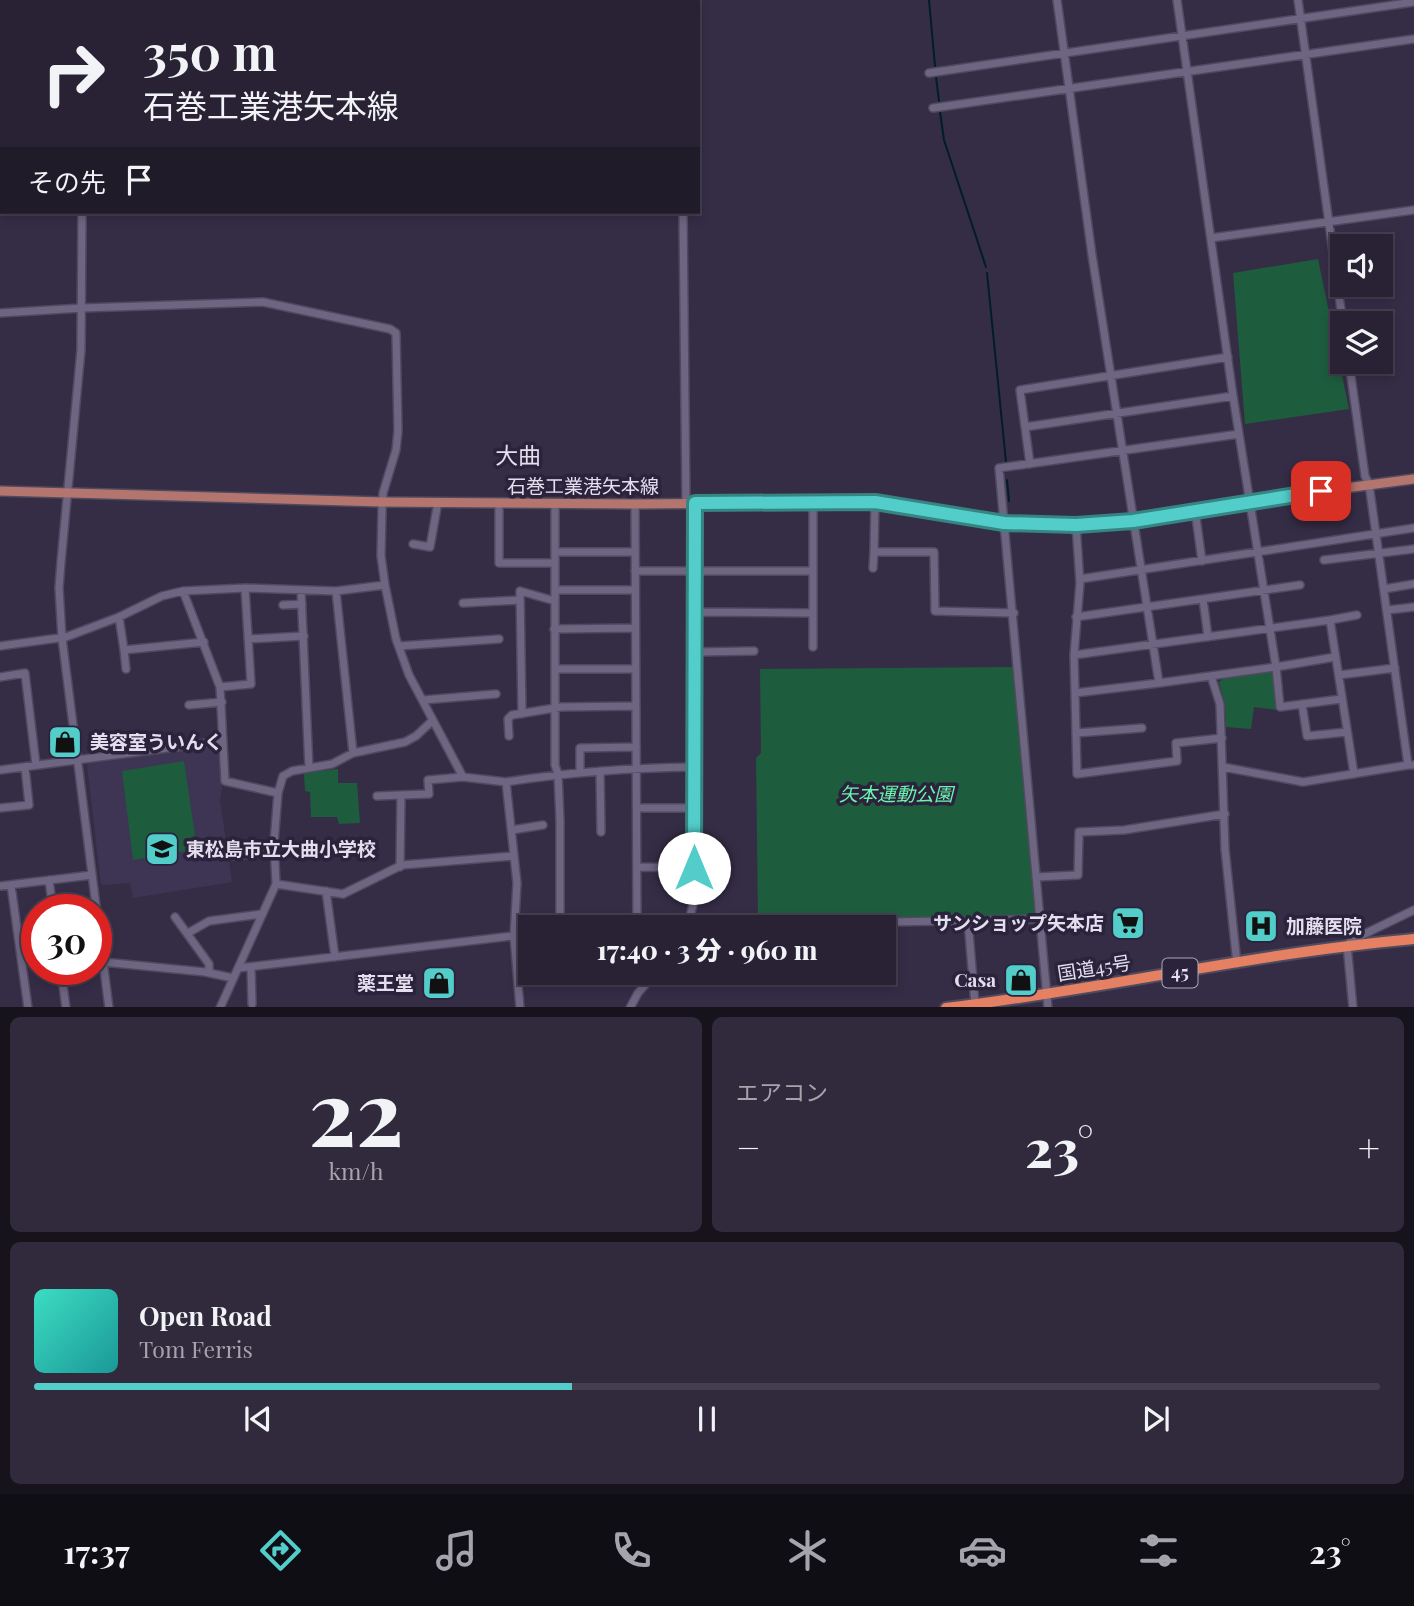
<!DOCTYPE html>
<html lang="ja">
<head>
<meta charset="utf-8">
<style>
  body { margin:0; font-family:"Playfair Display","Noto Sans JP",serif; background:#302a3c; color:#f1f3f6; height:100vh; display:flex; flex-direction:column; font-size:26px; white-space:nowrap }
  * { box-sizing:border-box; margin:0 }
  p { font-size:23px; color:#a5a4ac }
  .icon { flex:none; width:38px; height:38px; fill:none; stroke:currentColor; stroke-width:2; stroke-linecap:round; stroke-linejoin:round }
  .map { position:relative; height:1007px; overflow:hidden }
  .drawer { display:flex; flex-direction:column; gap:10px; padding:10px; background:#16131d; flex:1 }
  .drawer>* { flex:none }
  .banner { position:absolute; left:0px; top:0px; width:700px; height:214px; box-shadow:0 4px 10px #0003,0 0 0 2px #443f4f; background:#282234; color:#f1f3f6; overflow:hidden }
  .buttons { position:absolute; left:1330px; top:234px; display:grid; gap:14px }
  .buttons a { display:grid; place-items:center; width:63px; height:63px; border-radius:0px; background:#282234; box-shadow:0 4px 10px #0003,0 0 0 2px #443f4f; font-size:35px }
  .speed { position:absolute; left:21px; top:894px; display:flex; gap:14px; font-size:35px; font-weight:700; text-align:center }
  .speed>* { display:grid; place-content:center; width:91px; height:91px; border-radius:50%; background:#282234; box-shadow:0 4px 10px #0003,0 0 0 2px #443f4f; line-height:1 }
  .speed .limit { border:10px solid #d22; background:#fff; color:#111 }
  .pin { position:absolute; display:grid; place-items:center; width:60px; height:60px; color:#fff; margin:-30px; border-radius:14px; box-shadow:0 4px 10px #0006 }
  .me { position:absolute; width:77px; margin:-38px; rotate:0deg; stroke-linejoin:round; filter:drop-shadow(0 0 5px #0008) }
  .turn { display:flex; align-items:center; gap:24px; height:147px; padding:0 28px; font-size:32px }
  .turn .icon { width:91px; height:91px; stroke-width:2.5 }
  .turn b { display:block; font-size:49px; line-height:60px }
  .then { display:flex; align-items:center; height:66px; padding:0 28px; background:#0003; gap:14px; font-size:26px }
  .big { font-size:52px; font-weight:800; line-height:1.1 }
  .drawer .tile { flex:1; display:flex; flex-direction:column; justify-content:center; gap:10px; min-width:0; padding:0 24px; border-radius:10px; background:#302a3c }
  .drawer .dial { align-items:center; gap:0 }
  .dial b { font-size:91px; line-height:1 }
  .song { display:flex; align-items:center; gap:21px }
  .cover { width:84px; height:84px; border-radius:10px; background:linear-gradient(135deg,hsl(170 70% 55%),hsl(180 70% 35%)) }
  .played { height:7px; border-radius:4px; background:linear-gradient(90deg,#53cdca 40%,#443f4f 40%) }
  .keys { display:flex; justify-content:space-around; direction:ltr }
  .heat { display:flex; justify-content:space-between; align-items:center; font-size:38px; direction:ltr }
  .drawer .tiles { flex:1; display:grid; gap:10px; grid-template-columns:1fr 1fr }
  .tile:last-child { grid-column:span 2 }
  .trip { position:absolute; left:518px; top:915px; width:378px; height:70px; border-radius:0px; background:#282234; box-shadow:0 4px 10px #0003,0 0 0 2px #443f4f; font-weight:800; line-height:70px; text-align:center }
  .tabs { display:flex; height:112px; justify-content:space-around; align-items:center; background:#100e15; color:#a5a4ac }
  .tabs .icon { width:49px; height:49px }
  .tabs .current { color:#53cdca }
  .tabs b { font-size:32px; color:#f1f3f6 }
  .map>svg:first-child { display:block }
</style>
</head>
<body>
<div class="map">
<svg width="1414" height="1008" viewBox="0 0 1414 1008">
  <rect width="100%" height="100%" fill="#352d46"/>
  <!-- built -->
  <path fill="#3e3554" d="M215,745l3,4 4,39 -2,13 12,81 -99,16 -3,-15 -29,2 -14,-121z"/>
  <!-- green -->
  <path fill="#1e5c3e" d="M1318,259l31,150 -104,15 -12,-151z
    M1014,667l22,248 -118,6 -160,-1 -2,-162 5,-5 -1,-84z
    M1269,671l3,2 6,37 -24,-3 -3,22 -25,-2 -1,-23 -6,-22 4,-3z
    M184,761l13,88 -64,11 -11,-89z
    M338,769v14h19l3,40 -21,1 -2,-7h-26l-1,-25 -5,-1 -1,-18z"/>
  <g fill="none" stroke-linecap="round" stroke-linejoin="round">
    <!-- stream -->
    <path stroke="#001c2d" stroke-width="2" d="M929,0l6,66
      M936,77l3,24
      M940,112l4,28 42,127
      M987,273l19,189
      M1007,480l2,21"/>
    <!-- minor casing -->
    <g stroke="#504a5f" stroke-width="10">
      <path id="minor" d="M81,0v2
        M683,0v2
        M1057,0l35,255 67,428 117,-16 -43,-271 -56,-396
        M1298,0l45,324
        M929,73l485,-71
        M933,108l481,-69
        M82,212l-1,138 -20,212 -2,26 3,50 47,370
        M683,212l3,291
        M1211,238l203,-28
        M0,313l82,-5 181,-6 127,27 6,4 2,98 -2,19 -13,43 -1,17 -1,46 4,29 11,54 13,36 54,102 43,5 11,101 -3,53 6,72
        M1349,362l16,114 4,8 39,281h6
        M1025,427l208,-31
        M1030,464l-10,-74 208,-33
        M875,502l-1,50h60l1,59 79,2
        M499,503v60h56
        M555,504v261l3,9 2,47v107
        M635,504l2,422
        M1195,510l7,51
        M1076,525l4,58 -6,72 256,-35 24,154
        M413,544l17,3 8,-45
        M555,552h80
        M1324,560l90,-11
        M873,568l1,-16
        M635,571h178
        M1080,579l334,-51
        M1384,589l30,-5
        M301,590l8,178
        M555,590h80
        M183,591l37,96 5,94 53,12
        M336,591l17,162
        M1203,599l5,38
        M463,603l57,-3
        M283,605l19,-1
        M1388,610l26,-3
        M694,612l119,1
        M119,617l5,33 80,-8
        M1076,617l224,-32
        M1330,620l27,-5
        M554,629l81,-1
        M248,639l56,-3
        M0,646l66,-9 53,-20 43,-21 21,-5 62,-3 91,3 49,-6
        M399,646l100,-7
        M813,647v-146
        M124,650l2,19
        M695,652l59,-1
        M1074,655l1,38 84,-10
        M1335,657l-59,10 4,40 61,-8
        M555,669h79
        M1339,675l56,-7
        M1211,676l9,28 5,145 12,115
        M0,677l25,-4 11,92
        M220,687l31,-3 -6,-96
        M1075,693l2,81 100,-13 -1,-18 46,-5
        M423,700l73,-6
        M1302,704l5,32 40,-4
        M189,705l33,-3
        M522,714l-2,-123 35,10
        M1076,733l66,-5
        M509,736l-1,-17 4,-4 49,-8 74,-1
        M1223,767l80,15 105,-17
        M0,770l222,-29
        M600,771l1,61
        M580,772v-24l56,-1
        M506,782c63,-10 125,-14 188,-15
        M377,796l24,-1
        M0,808l29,-3 -4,-38
        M637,808h57
        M512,830l31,-5
        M234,856l41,-5
        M400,867l1,-72 28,-1 -1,-14 35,-3
        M637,867l57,1
        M1036,877l42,-2 1,-43 45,-2 101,-16
        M49,880l4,30
        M276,884l67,10 59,-29 112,-9
        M11,885l17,123
        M0,886l92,-11
        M326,891l9,66
        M175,917l34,47v9
        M968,921l7,83
        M687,927l6,-22 2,-17v-385
        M593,928l448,-9
        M188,933l21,-12 53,-7
        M20,944l17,-3
        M103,962l102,10 28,6
        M251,967l1,37
        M239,968l291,-34
        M61,970l5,38
        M560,973l1,4
        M220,1008l56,-124 -2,-41 4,-50 5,-17 9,-5 40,-7 21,-11 52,-11 11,-6 16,-15
        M630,1008l8,-15 18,-20
        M1048,1008l-49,-540 240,-34
        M1353,1008l-6,-63 5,-5 62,-30"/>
    </g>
    <!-- major casing -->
    <g stroke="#504a5f" stroke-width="12">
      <path id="major" d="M0,491l382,11 253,2 240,-2 129,20 72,3 57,-4 115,-20 166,-22"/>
    </g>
    <!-- highway casing -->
    <g stroke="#504a5f" stroke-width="14">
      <path id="highway" d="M946,1008c157,-19 311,-55 468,-69"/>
    </g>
    <!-- minor -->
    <use href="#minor" stroke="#6d6582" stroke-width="7"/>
    <!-- major -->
    <use href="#major" stroke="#b5756f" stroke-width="9"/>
    <!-- highway -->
    <use href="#highway" stroke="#e58062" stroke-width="10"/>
  </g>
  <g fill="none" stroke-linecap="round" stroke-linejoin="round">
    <!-- route casing -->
    <g stroke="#368583" stroke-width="18">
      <path id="route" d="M694,868l1,-365 180,-1 129,21 72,2 57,-4 188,-30"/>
    </g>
    <!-- route -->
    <use href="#route" stroke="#53cdca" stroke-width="12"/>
  </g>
  <!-- icons -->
  <defs>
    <g id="shop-square" transform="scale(1.75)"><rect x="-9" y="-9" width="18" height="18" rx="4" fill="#53cdca" stroke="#2b233b"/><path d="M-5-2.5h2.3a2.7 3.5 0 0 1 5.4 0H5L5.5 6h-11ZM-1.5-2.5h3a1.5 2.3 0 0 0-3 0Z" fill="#111"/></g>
    <g id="school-square" transform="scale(1.75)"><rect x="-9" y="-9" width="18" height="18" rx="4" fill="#53cdca" stroke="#2b233b"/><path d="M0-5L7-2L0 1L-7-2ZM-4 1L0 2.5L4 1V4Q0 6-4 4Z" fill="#111"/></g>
    <g id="supermarket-square" transform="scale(1.75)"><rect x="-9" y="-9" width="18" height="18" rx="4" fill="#53cdca" stroke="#2b233b"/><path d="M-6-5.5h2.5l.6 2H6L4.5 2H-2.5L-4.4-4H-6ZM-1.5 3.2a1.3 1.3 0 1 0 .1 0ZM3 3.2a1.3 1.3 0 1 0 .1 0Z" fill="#111"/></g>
    <g id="hospital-square" transform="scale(1.75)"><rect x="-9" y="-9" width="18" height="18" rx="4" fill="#53cdca" stroke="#2b233b"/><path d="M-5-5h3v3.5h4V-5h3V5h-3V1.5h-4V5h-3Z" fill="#111"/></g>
  </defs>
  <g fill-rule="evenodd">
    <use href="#shop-square" x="65" y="742"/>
    <use href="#school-square" x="162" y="849"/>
    <use href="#supermarket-square" x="1128" y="923"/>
    <use href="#hospital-square" x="1261" y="926"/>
    <use href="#shop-square" x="1021" y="980"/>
    <use href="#shop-square" x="439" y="983"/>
  </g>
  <g text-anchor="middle" stroke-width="7" stroke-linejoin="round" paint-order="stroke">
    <!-- shield labels -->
    <rect fill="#2b233b" stroke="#aca7b9" stroke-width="2" x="1162.5" y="958.5" width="35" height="29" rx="5"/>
    <g font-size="18" font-weight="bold" fill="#e3dfef">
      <text x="1180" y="979">45</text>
    </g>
    <!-- street labels -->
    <g font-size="19" fill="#e3dfef" stroke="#2b233b">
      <text x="583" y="493">石巻工業港矢本線</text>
      <text transform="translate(1094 968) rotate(-9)" y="7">国道45号</text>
    </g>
    <!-- poi labels -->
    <g font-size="19" font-weight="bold" fill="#e3dfef" stroke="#2b233b" text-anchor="start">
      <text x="90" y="749">美容室ういんく</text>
      <text x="186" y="856">東松島市立大曲小学校</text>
      <text x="1104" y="930" text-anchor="end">サンショップ矢本店</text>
      <text x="1286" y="933">加藤医院</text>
      <text x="996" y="987" text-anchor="end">Casa</text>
      <text x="414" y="990" text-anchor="end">薬王堂</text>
    </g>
    <!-- park labels -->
    <g font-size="19" font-style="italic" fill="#6bf4ae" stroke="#2b233b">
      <text x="896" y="801">矢本運動公園</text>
    </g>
    <!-- quarter labels -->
    <g font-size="23" fill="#e3dfef" stroke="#2b233b">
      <text x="518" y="464">大曲</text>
    </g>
  </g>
</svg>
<div class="buttons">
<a><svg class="icon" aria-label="sound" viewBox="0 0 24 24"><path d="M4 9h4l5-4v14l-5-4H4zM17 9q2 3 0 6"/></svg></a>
<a><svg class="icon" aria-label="layers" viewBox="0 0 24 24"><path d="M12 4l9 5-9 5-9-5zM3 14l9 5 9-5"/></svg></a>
</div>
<div class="speed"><div class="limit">30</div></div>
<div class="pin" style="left:1321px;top:491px;background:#d93025"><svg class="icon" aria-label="arrive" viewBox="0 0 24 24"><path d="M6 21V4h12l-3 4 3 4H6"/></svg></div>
<svg class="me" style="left:694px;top:868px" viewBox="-20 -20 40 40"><circle r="19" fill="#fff"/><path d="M0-13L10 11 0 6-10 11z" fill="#53cdca"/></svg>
<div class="trip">17:40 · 3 分 · 960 m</div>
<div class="banner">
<div class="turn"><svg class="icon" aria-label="right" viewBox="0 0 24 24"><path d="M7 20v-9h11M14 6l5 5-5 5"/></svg><div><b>350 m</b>石巻工業港矢本線</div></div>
<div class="then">その先<svg class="icon" aria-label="arrive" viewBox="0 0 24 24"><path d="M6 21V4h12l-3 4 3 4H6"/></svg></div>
</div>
</div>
<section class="drawer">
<div class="tiles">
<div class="tile dial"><b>22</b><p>km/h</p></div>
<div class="tile"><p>エアコン</p>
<div class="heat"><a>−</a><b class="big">23°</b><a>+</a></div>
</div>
<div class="tile">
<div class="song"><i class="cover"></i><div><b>Open Road</b><p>Tom Ferris</p></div></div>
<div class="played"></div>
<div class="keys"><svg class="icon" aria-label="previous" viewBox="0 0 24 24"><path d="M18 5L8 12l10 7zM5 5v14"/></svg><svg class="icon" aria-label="pause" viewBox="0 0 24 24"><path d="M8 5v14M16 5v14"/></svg><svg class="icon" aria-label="next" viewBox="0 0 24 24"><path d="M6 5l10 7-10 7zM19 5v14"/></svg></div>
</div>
</div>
</section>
<nav class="tabs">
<b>17:37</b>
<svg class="icon current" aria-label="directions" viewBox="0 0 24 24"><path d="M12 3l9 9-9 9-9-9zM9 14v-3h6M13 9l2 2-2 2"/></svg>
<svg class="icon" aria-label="music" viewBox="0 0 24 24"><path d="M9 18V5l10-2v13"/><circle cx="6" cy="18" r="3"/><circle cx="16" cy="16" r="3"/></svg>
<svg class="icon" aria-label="phone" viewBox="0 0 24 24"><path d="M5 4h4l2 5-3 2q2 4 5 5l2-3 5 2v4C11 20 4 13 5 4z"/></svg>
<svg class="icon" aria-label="climate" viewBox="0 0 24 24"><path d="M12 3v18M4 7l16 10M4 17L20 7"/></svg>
<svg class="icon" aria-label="car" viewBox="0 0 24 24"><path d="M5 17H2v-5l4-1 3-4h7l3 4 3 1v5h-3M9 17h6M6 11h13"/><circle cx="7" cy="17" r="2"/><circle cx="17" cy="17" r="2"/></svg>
<svg class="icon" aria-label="filters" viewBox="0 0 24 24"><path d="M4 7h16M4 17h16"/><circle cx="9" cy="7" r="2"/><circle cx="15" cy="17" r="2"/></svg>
<b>23°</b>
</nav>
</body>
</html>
